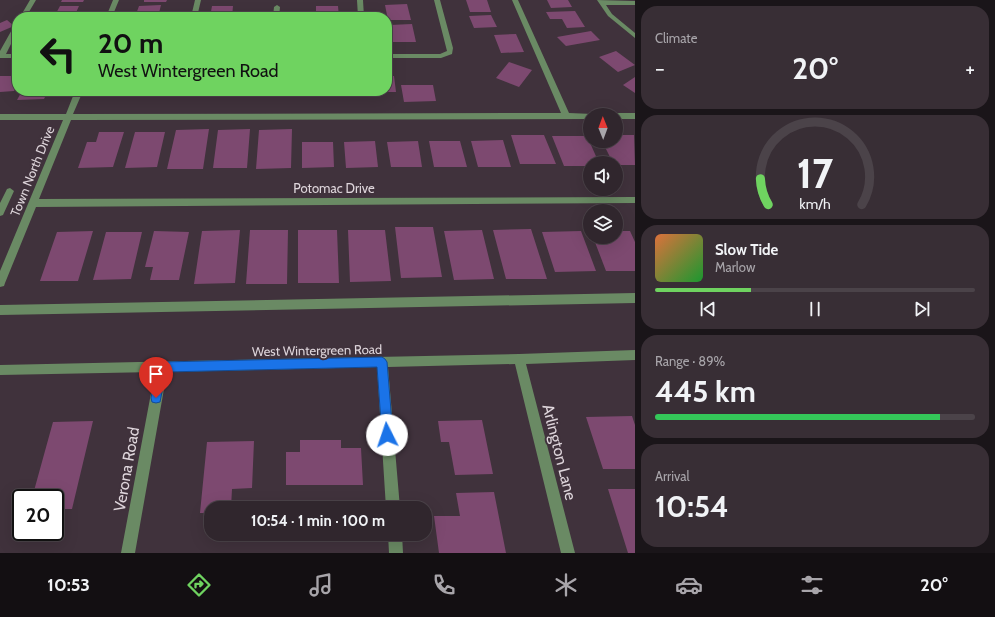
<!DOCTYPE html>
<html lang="en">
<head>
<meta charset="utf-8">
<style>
  body { margin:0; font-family:Cabin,sans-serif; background:#382e35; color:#f1f3f6; height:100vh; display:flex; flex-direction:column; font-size:15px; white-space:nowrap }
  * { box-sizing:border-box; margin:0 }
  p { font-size:13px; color:#a8a5aa }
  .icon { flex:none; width:22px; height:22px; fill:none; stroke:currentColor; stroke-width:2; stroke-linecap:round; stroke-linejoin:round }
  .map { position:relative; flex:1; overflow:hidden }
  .side { display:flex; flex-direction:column; gap:6px; padding:6px; background:#1a1519; width:360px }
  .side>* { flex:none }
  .top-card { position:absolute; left:12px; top:12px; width:380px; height:84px; border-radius:16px; box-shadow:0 4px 16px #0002,0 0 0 1px #4b4349; background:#6fd360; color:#111; overflow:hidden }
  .needle { width:26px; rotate:359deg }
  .tools { position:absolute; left:583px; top:108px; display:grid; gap:8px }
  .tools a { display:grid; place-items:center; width:40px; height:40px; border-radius:50%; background:#30262d; box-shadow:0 4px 16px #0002,0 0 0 1px #4b4349; font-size:20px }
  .speed { position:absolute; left:12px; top:489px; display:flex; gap:8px; font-size:20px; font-weight:700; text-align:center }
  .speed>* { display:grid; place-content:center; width:52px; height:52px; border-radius:50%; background:#30262d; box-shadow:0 4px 16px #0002,0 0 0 1px #4b4349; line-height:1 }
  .speed .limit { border:2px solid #111; border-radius:6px; background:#fff; color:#111 }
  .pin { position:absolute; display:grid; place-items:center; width:34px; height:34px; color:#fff; margin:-41px -17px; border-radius:50% 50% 50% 0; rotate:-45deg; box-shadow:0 0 4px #0007 }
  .pin .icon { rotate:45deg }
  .me { position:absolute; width:44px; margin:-22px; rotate:356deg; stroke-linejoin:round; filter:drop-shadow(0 0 3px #0008) }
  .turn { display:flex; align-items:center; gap:14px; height:84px; padding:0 20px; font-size:18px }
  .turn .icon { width:52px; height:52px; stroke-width:2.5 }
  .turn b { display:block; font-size:28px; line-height:34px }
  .big { font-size:30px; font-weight:700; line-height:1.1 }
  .side .tile { flex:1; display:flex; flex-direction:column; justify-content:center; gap:6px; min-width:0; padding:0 14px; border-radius:16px; background:#382e35 }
  .side .dial { align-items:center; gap:0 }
  .dial svg { height:104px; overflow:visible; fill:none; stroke:#4b4349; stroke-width:7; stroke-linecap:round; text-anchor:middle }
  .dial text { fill:#f1f3f6; stroke:none }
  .song { display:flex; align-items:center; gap:12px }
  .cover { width:48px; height:48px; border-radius:6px; background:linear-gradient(135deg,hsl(20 70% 55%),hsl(130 70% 35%)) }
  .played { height:4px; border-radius:2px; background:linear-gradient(90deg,#6fd360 30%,#4b4349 30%) }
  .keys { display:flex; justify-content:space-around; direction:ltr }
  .heat { display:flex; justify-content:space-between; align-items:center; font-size:22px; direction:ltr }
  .charge { height:6px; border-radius:3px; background:linear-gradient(90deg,#34c759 89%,#4b4349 0) }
  .trip { position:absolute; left:204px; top:501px; width:228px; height:40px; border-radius:16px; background:#30262d; box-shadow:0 4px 16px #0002,0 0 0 1px #4b4349; font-weight:700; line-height:40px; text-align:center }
  .tab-bar { display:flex; height:64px; justify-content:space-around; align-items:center; background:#130f12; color:#a8a5aa }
  .tab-bar .icon { width:28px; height:28px }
  .tab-bar .selected { color:#6fd360 }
  .tab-bar b { font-size:18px; color:#f1f3f6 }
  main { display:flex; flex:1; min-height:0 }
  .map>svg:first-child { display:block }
</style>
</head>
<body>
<main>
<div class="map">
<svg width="635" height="553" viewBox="0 0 635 553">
  <rect width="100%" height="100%" fill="#40323c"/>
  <!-- building -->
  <path fill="#7d4970" d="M62,0h22l-1,2h-22z
    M144,0h23l-1,2h-22z
    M466,0h21l4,12h-21z
    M547,0h21l4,7 -21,1z
    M407,4l4,16h-23l-3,-15z
    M161,5l-3,12h-23l4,-11z
    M60,6h19l-5,11h-20z
    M212,6h21l-1,11h-22z
    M316,6h22l1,11h-23z
    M575,11l10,16 -18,1 -5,-9h-12l-4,-7z
    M491,15l6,12 -23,1 -5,-12z
    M7,20l7,6 -14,6v-9z
    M412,24l4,18h-23l-3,-17z
    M591,31l9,9 -34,6 -9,-9z
    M516,34l8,18 -23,1 -7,-18z
    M616,51l19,14 -17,7 -19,-15z
    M509,62l23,8 -13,17 -23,-9z
    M0,76h17v10l-3,5 -14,1z
    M387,76h7l2,16h-9z
    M635,77v16l-12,-8z
    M401,85h32l3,16 -32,1z
    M22,91h26l-4,8 -27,1z
    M99,91h32v1l-33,1z
    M215,91h30v2l-31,1z
    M289,91h26v1l-26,1z
    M209,129l-6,40h-36l9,-39z
    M250,129l-3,39h-34l5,-38z
    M292,129l-1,39 -35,1 3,-39z
    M99,132h25l-11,35 -35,1 9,-26h9z
    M135,132h30l-8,35 -32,1z
    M511,135h33l12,29h-36z
    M616,135h18l1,30h-19v-2h-3l-11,-22h14z
    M552,136h35l12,27h-9v3h-26z
    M503,140l8,27h-33l-7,-26z
    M375,141l3,26 -32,1 -2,-26z
    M418,141l4,26h-31l-4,-25z
    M429,141h31l7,26h-33z
    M302,142h31l1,25 -32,1z
    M395,227h38l9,50 -41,1z
    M531,229l16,50h-41l-13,-49z
    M240,230l-5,53 -41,1 8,-53z
    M250,230h38l-1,54h-41z
    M298,230h39l2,53h-41z
    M348,230h37l6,51 -41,1z
    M482,230l12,49 -40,1 -10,-49z
    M93,231l-15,50h-38l17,-49z
    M154,231l35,1 -10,48h-29l3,-13h-8z
    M581,231l15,40 -41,1 -13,-40z
    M616,231h14l5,11v29h-29l-13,-34h23z
    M106,232h36l-11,47 -38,1z
    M632,416l3,9v44h-32l-17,-52z
    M482,420l11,54 -38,1 -6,-33h-8l-3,-21z
    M93,421l-21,88h-17v-11h-23l21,-76z
    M300,440h41v8h20l2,37h-77v-33h14z
    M254,441l-2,47 -20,1 -1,19h-20v5h-11l7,-71z
    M608,489h27v64h-7z
    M494,492l12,61h-67l-5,-37h26l-4,-23z"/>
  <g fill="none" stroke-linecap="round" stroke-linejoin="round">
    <!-- minor -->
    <path fill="#6a8a64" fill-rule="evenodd" d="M30,0h6l-10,17h-6z
      M113,0h6l-7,17h-6z
      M195,0h6l-4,17h-6z
      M357,0h6l1,17h-6z
      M434,0h6l13,48 -1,6 -11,4h-54v-4h53l7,-3z
      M512,0h6l51,113 24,1 -3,1v4l-519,1 -32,79 596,-2v6l-599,4 -31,76 -1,3 -4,1v-16l63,-151h-63v-6h66l9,-23h8l-10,23 488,-1z
      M597,0l38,1v4h-29l6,9 23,19v5l-27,-22z
      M277,5l3,2 -1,10h-6l1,-10z
      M17,24v8l-11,22h11v4h-17v-7l14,-25z
      M616,113h19v6h-19v-4h-3z
      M10,188l4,3 -11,24 -3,1v-13l7,-14z
      M635,293v10l-635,12v-10z
      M635,350v10l-109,4 49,189h-14l-46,-189 -127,3 12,141h-14l-9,-141 -210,5 -32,181h-14l34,-181 -155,3v-10l519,-11z
      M388,534h14l1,19h-14z"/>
  </g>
  <!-- route -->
  <path fill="#1a73e8" stroke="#114b97" d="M382,357l3,2 2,3 6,73 -2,4 -4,2 -4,-2 -1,-4 -5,-68 -211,5 -6,30 -4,1 -4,-1 -1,-4 6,-31 1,-4 4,-1z"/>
  <g text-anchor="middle" stroke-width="4" stroke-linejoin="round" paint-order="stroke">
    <!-- street labels -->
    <g font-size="13" fill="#ded5db" stroke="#40323c">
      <text transform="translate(32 171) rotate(-68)" y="5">Town North Drive</text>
      <text x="334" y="193">Potomac Drive</text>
      <text transform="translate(317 350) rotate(-1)" y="5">West Wintergreen Road</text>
    </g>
    <!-- near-street labels -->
    <g font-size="16" fill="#ded5db" stroke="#40323c">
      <text transform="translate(560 452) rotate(76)" y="6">Arlington Lane</text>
      <text transform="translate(126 469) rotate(-80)" y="6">Verona Road</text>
    </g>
  </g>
</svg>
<div class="tools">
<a><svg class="needle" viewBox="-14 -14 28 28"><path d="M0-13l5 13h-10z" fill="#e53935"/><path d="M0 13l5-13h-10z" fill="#a8a5aa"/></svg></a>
<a><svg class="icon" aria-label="sound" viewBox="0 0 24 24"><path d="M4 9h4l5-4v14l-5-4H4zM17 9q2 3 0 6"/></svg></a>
<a><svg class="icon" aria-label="layers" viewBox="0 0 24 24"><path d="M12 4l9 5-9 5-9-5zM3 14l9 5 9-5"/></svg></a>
</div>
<div class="speed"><div class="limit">20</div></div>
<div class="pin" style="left:156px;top:398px;background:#d93025"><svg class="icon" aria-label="arrive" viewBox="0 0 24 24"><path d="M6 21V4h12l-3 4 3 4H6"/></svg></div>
<svg class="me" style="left:387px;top:435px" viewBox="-20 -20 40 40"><circle r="19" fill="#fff"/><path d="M0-13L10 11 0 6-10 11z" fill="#1a73e8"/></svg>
<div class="trip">10:54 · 1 min · 100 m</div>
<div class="top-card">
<div class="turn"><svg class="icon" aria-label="left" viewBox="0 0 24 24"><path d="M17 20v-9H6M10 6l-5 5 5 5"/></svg><div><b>20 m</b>West Wintergreen Road</div></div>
</div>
</div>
<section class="side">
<div class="tile"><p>Climate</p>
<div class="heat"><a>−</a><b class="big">20°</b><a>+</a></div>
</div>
<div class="tile dial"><svg viewBox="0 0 100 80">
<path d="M14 69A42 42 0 1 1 86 69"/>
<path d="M14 69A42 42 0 0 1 8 49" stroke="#6fd360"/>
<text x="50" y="56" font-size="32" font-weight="700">17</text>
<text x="50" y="72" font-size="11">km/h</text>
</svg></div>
<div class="tile">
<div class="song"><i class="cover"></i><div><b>Slow Tide</b><p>Marlow</p></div></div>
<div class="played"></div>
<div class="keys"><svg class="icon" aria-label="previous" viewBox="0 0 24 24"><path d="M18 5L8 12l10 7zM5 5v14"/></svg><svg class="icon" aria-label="pause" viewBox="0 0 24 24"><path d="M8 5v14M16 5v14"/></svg><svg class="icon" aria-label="next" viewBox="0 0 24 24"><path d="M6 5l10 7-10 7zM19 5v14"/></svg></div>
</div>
<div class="tile"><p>Range · 89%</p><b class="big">445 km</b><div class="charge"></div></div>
<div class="tile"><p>Arrival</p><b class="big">10:54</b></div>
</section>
</main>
<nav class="tab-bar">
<b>10:53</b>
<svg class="icon selected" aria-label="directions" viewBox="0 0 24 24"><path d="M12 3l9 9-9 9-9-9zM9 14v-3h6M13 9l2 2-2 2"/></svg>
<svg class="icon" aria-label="music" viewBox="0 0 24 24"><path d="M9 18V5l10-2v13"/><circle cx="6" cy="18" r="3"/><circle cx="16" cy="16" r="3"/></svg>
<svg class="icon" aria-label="phone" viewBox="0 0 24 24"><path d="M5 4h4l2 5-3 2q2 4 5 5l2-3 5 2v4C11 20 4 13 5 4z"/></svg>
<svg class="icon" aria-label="climate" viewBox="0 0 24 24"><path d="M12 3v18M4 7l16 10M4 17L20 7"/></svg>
<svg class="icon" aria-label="car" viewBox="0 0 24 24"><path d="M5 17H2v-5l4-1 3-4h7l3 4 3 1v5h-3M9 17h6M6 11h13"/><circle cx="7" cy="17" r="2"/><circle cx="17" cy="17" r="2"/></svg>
<svg class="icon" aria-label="filters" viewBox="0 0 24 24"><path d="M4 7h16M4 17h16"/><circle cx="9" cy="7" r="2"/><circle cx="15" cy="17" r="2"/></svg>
<b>20°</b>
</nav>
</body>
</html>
